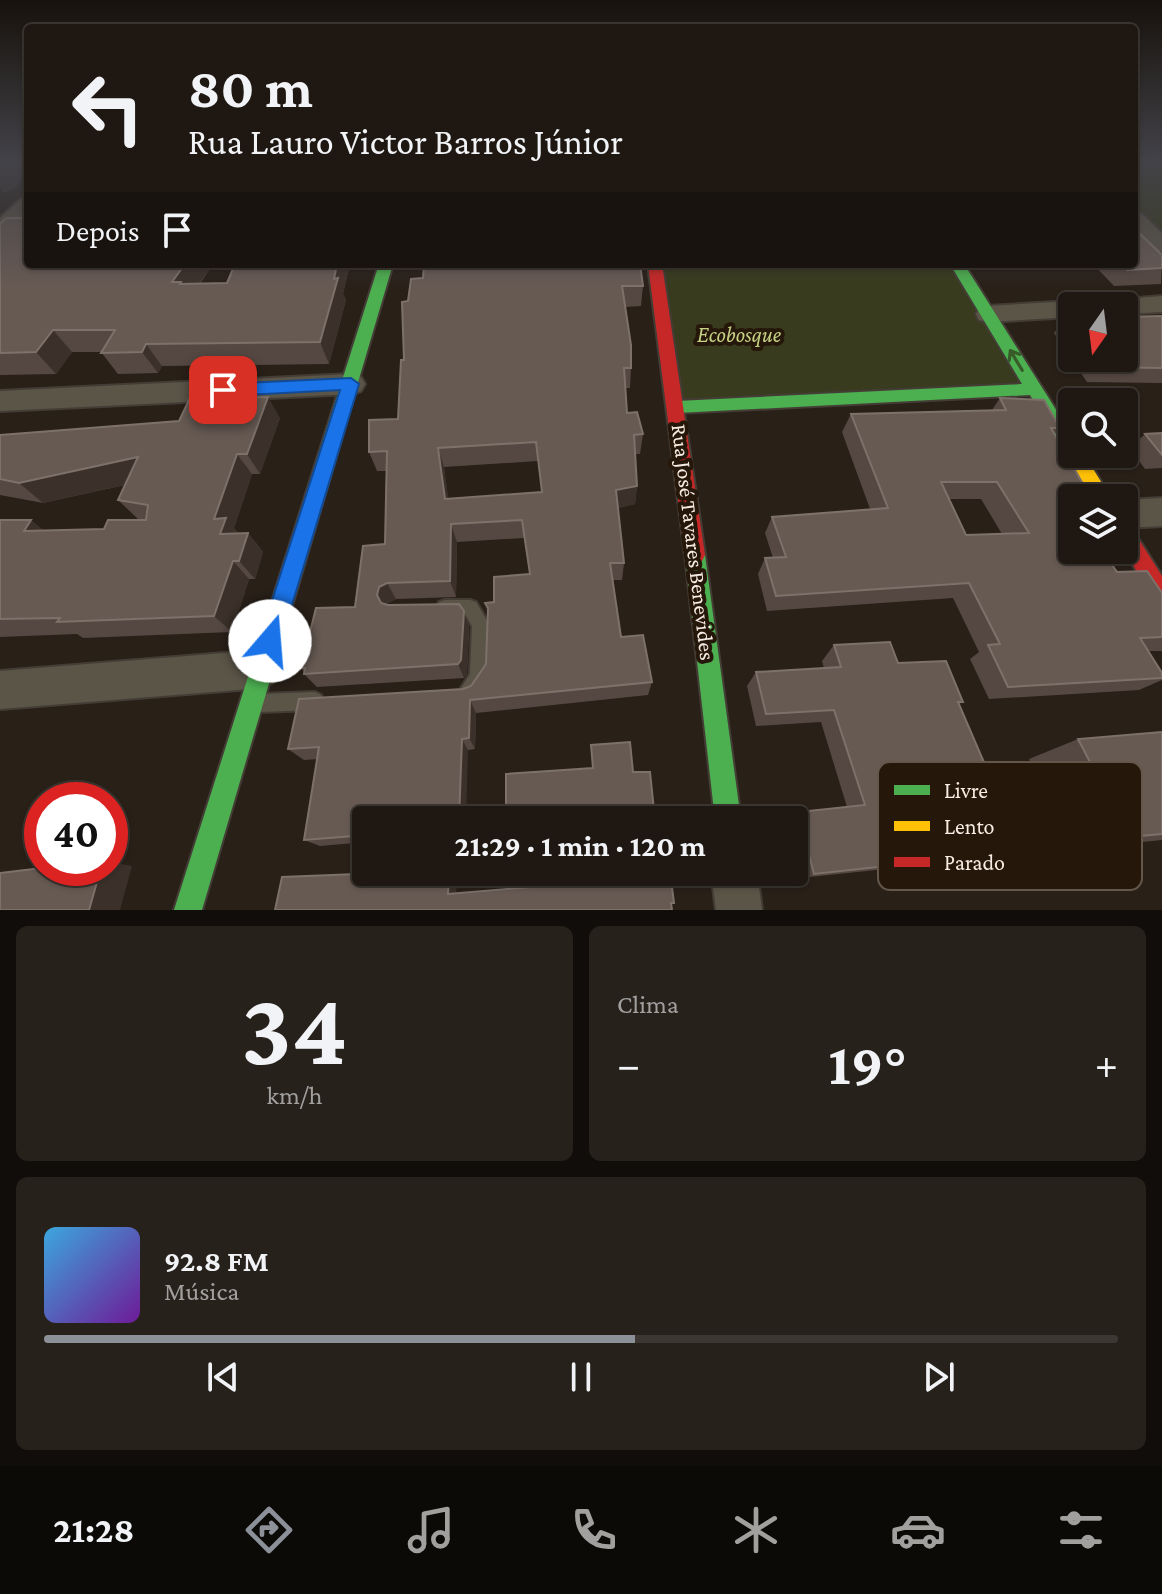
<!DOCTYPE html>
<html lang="pt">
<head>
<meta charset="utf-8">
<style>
  body { margin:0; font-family:"Crimson Pro",serif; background:#27211b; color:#f1f3f6; height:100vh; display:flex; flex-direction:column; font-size:30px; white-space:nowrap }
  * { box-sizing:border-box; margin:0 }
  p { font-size:26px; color:#a1a09f }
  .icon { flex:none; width:44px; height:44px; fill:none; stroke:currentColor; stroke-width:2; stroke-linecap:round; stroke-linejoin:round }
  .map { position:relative; height:910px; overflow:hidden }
  .panel { display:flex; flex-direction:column; gap:16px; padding:16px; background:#110d0a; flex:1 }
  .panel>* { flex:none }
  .banner { position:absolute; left:24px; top:24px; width:1114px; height:244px; border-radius:8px; box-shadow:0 2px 6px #0004,0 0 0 2px #3c3732; background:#1f1812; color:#f1f3f6; overflow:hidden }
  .needle { width:52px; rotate:194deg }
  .controls { position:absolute; left:1058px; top:292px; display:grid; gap:16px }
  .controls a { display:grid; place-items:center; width:80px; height:80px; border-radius:8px; background:#1f1812; box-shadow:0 2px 6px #0004,0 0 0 2px #3c3732; font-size:40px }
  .speed { position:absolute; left:24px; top:782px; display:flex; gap:16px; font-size:40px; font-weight:700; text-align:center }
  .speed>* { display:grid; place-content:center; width:104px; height:104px; border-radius:50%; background:#1f1812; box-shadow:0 2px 6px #0004,0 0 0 2px #3c3732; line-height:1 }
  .speed .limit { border:12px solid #d22; background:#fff; color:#111 }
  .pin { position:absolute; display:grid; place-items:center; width:68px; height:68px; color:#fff; margin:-34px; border-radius:16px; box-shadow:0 4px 12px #0006 }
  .me { position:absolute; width:88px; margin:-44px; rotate:18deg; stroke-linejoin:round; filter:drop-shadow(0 0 6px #0008) }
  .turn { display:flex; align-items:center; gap:28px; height:168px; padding:0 32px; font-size:36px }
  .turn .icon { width:104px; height:104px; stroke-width:2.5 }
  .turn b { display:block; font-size:56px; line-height:68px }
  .then { display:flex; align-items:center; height:76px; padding:0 32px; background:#0003; gap:16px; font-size:30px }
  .big { font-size:60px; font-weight:700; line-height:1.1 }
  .panel .card { flex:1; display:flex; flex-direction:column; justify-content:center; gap:12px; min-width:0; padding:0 28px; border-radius:12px; background:#27211b }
  .panel .dial { align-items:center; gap:0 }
  .dial b { font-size:104px; line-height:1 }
  .song { display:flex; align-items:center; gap:24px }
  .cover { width:96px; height:96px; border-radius:12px; background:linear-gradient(135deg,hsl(200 70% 55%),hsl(280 70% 35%)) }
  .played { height:8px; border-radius:4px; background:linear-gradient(90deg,#8c9099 55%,#3c3732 55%) }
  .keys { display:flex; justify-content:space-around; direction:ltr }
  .heat { display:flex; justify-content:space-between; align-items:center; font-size:44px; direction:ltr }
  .panel .tiles { flex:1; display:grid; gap:16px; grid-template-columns:1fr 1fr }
  .card:last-child { grid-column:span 2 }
  .trip { position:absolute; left:352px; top:806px; width:456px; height:80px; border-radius:8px; background:#1f1812; box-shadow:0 2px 6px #0004,0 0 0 2px #3c3732; font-weight:700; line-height:80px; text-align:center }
  .menu { display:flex; height:128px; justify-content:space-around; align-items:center; background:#0c0a07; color:#a1a09f }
  .menu .icon { width:56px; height:56px }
  .menu .on { color:#8c9099 }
  .menu b { font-size:36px; color:#f1f3f6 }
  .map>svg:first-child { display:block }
</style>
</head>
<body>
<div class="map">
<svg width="1162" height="910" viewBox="0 0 1162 910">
  <rect width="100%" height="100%" fill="#292018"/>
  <!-- green -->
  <path fill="#383b1d" d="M1134,160h28v75l-28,-25z
    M655,264h302l77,125 -357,18z"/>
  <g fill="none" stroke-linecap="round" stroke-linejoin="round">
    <!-- lane casing -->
    <g stroke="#443d36" stroke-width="4">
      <path id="lane" d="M445,600h25l6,2 13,22 -1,54 -12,16 -6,3 -6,-3 -3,-6 9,-14 2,-48 -6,-10h-21l-6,-2 -2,-6 2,-6z
        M315,692l6,3 3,6 -3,6 -6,3 -55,2 -6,-3 -3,-6 3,-6 6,-3z"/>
    </g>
    <!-- street casing -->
    <g stroke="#443d36" stroke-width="4">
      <path id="street" d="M28,197v18l-20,20 -8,2v-19l21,-19z
        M1134,213l8,1 20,19v19l-8,-2 -20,-19z
        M1162,296v16l-38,2v-8h-13l3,-6z
        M1072,301l10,5h-10v11l-84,5 -9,-2 -3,-6 3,-6 9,-2z
        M351,374l10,3 4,7 -4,7 -10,3 -351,17v-20z
        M1162,498v28l-38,2v-28z
        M261,650l13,6 6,13 -6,13 -13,6 -261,21v-38z
        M711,872h46l5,38h-46z"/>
    </g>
    <!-- fast casing -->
    <g stroke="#443d36" stroke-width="4">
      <path id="fast" d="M379,264h14l-191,646h-28z
        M950,264h14l108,171v19l6,1h-12l-36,-60 -353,18 -8,-6 8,-6 345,-17z
        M695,546l7,3 3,6 36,265h-26l-30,-265 3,-6z"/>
    </g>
    <!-- slow casing -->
    <g stroke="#443d36" stroke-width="4">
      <path id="slow" d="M1072,448v6h12l27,44h-19l-27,-44z"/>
    </g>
    <!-- jam casing -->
    <g stroke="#443d36" stroke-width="4">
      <path id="jam" d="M648,264h14l43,291 -3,6 -7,3 -7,-3 -3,-6z
        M1124,524l7,3 31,49v29l-7,-3 -31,-52z"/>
    </g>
    <!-- lane -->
    <use href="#lane" fill="#5b5548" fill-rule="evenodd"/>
    <!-- street -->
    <use href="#street" fill="#5b5548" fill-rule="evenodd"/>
    <!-- fast -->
    <use href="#fast" fill="#4caf50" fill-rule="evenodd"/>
    <!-- slow -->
    <use href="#slow" fill="#ffc107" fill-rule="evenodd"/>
    <!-- jam -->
    <use href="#jam" fill="#c62828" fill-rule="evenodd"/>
  </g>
  <!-- wall -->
  <path fill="#554842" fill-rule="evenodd" d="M0,224l28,40h185l-13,20 27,-1 8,-19h115l-7,30 3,6 -17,64 -167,2 -4,7 -40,1 -17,-22h-29l-16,22 -56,1z
    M1162,255l-1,29 -47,2 -21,-22h41z
    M411,279l232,7 -2,20 -16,1 6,61 -1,20h-5l2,25 16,21 -3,20h-5l2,32 -2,18 -17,4 6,55 -2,17h-9l8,57 31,45 -4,13 -172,18 -1,36 -7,1 -102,70v22l-46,4 -16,-6 14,-81 -14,1 -16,-11 183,-63 15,-22 2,-51 -3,-10 9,-1 36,-28 -6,-36 -67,4 -1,55 -60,2 -8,4v2l76,6 5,16 -2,47 -3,4 -147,9 -13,-13v-2l-3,-4 54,-61 30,-63 1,-73h-9l-8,-19 29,-33 6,-59zM538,461l4,31 -94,7 -4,-32z
    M1162,316v67l-75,-1 -33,-49 11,-15h7v40h52z
    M1000,398l60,30 -5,6 17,116 90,43v58h-14l14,22v7l-23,10 -150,9 -19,-40 9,-7 -26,-54 -186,13 -9,-37 7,-16h8l-8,-25 7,-16 98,-8 -28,-77 9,-18 141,-4zM949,499h32l21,35 -36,1z
    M280,418l-20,56h-8l-18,54 4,5h10l15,19 -8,27h-6l-17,53 -149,6 -6,-4 -77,3v-117h31l13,11 60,-2 34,-10 -20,-19 7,-15 -82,18 -43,-8v-60z
    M1162,433v35l-17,1 -15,-21 15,-14z
    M834,645l64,18 65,39 -4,2 30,70 -14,6 31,73 -25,6 -181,19 -6,-23v-35h-9l13,-8 49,-5 -26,-85 -65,4 -9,-40 9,-14 68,-4 -2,-7z
    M1162,732v108l-90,9 -43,-90 49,-20z"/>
  <!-- shaded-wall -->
  <path fill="#3c312a" d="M5,160h23v13l-13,15 -11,5 -4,-6v-21z
    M185,264h28l-23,33 -18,-15z
    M337,264h13l-7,30 3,6 -17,64 -9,-22z
    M53,330l19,22 -16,22 -20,-22z
    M146,344l16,22 -4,7 -16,-21z
    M268,397l12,21 -20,56 -13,-20z
    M438,448l6,19 7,50 -6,-18z
    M237,454l15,20 -18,54 8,9 -22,-3 -6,-15z
    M138,457l18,21 -113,25 -24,-20z
    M637,486l-2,18 -21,5 2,-19z
    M31,520l24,19 -31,-8z
    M451,524l6,18 -1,55 -6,-16z
    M248,533l15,19 -8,27 -16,-18z
    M233,561l16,18 -17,53 -18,-16z
    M387,583l9,16 -8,4 -2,8 -9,-16 2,-8z
    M464,611l5,16 -2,47 -3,4 -6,-14z
    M470,700l6,13 -1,36 -6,-11z
    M462,739l6,11 -2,70h-7z
    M110,862l22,4 -12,44h-31l12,-42h9z
    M449,872h3l5,3 -1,22 -8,-3z"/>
  <!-- building -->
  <path fill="#675a53" stroke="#7d716a" stroke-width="2" fill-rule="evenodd" d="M6,218h22v46h157l-13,18h9l-1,2 47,-1 8,-19h102l-3,15 4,-1 -18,64 -174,2 -4,8 -41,1 14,-23h-62l-17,22 -36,1v-129z
    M1134,228l28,27v13l-35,2 -5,-6h12z
    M424,264h216l3,22h-21l9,59v23h-7l3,45 10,-1 6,22 -9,1 3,51 -21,4 8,73h-14l11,74 22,-2 9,47 -182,18 -1,38 -7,1 -3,81h-93v15l-62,5 15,-93 -31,2 11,-50 164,-10 8,-3 15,-22 2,-56 -3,-5 9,-1v-25l36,-3 -8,-54 -71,4 -1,57 -63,2 -8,4 -2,8 4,8 7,2 71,-1 5,7 -3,49 -3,4 -154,10 1,-6h-4l15,-60 39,-1 8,-61 22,-2 2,-93 -18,1v-32l29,-1 3,-59h3l-2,-58 6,-1 3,-22 12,-1zM536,442l6,50 -97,7 -7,-51z
    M1162,316v52l-62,-1 -7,-9h31v-41z
    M1065,318h7v10z
    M268,397l-21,57h-10l-23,65 12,-1 -6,16 28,-1 -9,28h-6l-19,55 -157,6 3,-4 -60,1v-99h31l-7,11 80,-2 4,-9h38l2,-15 -30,-5 20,-43 -119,26 -19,-4v-44l179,-14 11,-23z
    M1000,398l44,2 16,28h-9l40,70h-19v52h30l15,22 30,-1 15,22v44l-22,1 22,35v5l-154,9 -20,-42 12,-1 -31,-61 -193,13 -11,-38 21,-1 -14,-40 116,-9 -37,-94 155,-4zM941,482h56l32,51 -63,2z
    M1162,433v22l-17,-21z
    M890,642l8,21 48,-2 17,41h-5l31,72 -16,1 33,78 -192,21 -16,-62 67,-7 -31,-95 -68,4 -10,-42 85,-5 -7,-22z
    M1162,732v102l-33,3 -51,-98z
    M630,742l3,30h17l5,48h-149v-46l87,-6 -2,-23z
    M42,868h59l-12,42h-89v-37z
    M407,872h42l-1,22 82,-7 -1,-15h141l4,31h-3l1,7h-397l7,-33z"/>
  <!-- one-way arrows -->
  <defs><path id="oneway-shaft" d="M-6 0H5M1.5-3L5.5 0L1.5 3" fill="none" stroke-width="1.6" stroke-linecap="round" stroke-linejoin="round" transform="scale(2)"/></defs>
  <use stroke="#375b29" href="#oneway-shaft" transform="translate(1016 360) rotate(-121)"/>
  <!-- sky -->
  <linearGradient id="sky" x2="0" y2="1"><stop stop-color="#17120d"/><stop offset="0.56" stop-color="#434248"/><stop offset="1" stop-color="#434248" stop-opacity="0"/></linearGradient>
  <rect width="1162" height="288" fill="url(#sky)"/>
  <!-- route -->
  <path fill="#1a73e8" stroke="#114b97" stroke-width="2" d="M351,378l8,6 -78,257 -3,7 -8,4 -8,-4 -3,-7 81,-251 -117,6 -8,-6 8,-6z"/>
  <g text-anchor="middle" stroke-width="8" stroke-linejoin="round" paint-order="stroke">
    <!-- park labels -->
    <g font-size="22" font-style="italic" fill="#c5d285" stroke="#251709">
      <text x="739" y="342">Ecobosque</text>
    </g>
    <!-- street labels -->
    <g font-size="22" fill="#f7ece3" stroke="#251709">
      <text transform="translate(694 542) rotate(83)" y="8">Rua José Tavares Benevides</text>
    </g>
  </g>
  <!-- legend -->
  <rect x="878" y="762" width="264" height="128" rx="12" fill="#251709" stroke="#64574a" stroke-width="2"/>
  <rect x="894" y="785" width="36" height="10" fill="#4caf50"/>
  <rect x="894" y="821" width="36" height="10" fill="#ffc107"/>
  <rect x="894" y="857" width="36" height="10" fill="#c62828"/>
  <g font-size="22" fill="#f7ece3">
    <text x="944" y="798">Livre</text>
    <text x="944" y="834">Lento</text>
    <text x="944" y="870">Parado</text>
  </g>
</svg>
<div class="controls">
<a><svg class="needle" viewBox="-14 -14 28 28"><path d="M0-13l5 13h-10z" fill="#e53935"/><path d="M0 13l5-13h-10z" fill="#a1a09f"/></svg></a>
<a><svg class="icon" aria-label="search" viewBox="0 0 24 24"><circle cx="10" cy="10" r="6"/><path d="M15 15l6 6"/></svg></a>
<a><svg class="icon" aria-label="layers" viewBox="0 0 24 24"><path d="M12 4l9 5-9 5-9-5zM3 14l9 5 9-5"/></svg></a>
</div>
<div class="speed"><div class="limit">40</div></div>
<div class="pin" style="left:223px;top:390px;background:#d93025"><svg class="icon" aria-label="arrive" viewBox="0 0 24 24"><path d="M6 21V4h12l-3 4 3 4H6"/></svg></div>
<svg class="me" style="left:270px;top:641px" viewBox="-20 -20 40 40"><circle r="19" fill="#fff"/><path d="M0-13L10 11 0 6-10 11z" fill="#1a73e8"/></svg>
<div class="trip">21:29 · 1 min · 120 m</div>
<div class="banner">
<div class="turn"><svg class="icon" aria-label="left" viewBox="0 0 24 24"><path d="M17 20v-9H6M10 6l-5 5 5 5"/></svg><div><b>80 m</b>Rua Lauro Victor Barros Júnior</div></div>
<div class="then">Depois<svg class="icon" aria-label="arrive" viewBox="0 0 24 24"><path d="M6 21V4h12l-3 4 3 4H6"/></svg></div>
</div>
</div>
<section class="panel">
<div class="tiles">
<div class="card dial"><b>34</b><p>km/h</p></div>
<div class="card"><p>Clima</p>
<div class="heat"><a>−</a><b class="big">19°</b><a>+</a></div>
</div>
<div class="card">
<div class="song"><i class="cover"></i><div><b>92.8 FM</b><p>Música</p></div></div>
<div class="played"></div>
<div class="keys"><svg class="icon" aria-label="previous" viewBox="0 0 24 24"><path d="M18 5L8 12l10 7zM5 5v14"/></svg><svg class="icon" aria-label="pause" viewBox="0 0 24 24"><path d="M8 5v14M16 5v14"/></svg><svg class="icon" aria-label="next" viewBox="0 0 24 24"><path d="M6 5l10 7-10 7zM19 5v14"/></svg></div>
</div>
</div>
</section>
<nav class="menu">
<b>21:28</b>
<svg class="icon on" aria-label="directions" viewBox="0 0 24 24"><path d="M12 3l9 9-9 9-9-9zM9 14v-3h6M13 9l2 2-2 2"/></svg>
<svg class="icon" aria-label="music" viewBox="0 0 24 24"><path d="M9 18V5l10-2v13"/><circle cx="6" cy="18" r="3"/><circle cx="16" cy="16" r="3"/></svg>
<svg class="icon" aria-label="phone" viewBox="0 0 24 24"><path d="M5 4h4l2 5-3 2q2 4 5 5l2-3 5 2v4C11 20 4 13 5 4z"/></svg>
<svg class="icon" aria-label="climate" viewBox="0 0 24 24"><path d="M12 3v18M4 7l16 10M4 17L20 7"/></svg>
<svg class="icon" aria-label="car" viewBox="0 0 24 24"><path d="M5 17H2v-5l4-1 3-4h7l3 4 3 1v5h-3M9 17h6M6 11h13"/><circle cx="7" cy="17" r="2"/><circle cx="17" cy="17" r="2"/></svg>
<svg class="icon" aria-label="filters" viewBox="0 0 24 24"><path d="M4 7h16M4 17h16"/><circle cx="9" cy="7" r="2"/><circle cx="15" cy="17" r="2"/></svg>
</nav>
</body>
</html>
